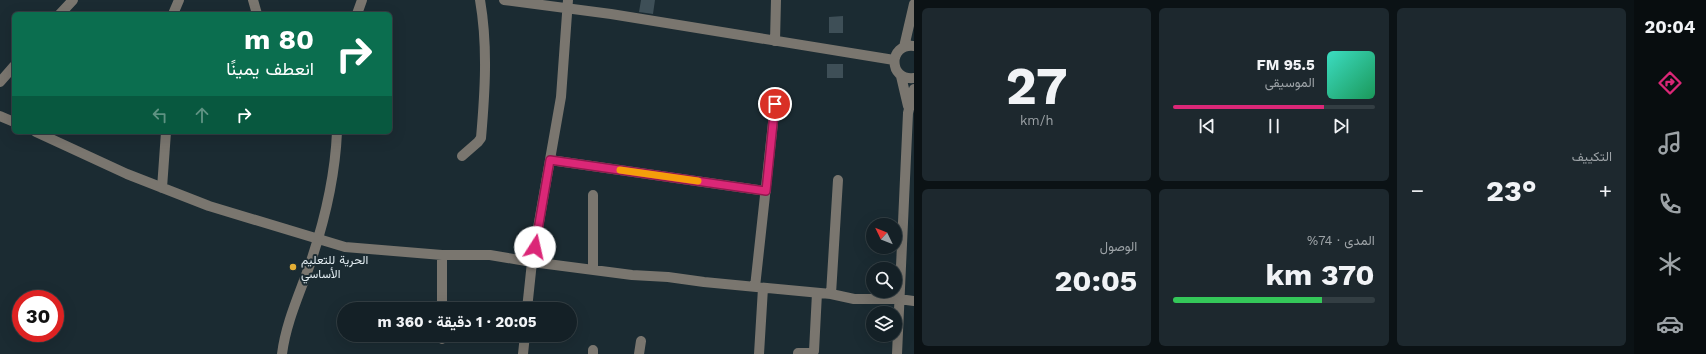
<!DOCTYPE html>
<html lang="ar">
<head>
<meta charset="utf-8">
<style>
  body { margin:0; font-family:"Work Sans",Vazirmatn,sans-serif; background:#1d282e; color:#f1f3f6; direction:rtl; height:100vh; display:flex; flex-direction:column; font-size:15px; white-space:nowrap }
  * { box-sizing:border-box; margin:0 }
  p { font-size:13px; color:#9da3a7 }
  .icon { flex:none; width:22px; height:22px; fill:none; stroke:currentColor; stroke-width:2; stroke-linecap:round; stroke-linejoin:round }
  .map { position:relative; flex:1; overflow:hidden; direction:ltr }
  .sheet { display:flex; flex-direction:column; gap:8px; padding:8px; background:#0b1215; width:720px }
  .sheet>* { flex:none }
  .top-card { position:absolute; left:12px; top:12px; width:380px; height:122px; border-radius:6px; box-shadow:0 4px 16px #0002,0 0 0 1px #333e43; direction:rtl; background:#0b6e4f; color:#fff; overflow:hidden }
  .needle { width:26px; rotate:313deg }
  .buttons { position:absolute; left:866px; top:218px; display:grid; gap:8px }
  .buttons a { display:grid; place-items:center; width:36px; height:36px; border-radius:50%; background:#142026; box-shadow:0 4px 16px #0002,0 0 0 1px #333e43; font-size:20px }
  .speed { position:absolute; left:12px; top:290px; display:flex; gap:8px; font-size:20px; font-weight:700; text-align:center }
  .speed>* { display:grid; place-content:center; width:52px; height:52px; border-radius:50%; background:#142026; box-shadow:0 4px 16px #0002,0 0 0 1px #333e43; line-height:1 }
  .speed .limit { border:6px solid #d22; background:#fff; color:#111 }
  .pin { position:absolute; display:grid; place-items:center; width:34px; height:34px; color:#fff; margin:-17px; border:2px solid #fff; border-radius:50%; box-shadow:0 1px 4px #0007 }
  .me { position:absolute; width:44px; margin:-22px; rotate:10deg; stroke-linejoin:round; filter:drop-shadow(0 0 3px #0008) }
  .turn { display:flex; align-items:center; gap:14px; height:84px; padding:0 12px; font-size:18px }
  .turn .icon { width:52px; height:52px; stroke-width:2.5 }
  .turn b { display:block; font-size:28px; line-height:34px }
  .lanes { display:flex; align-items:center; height:38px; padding:0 12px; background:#0003; justify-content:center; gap:20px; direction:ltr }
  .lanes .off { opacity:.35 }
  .big { font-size:30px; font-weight:700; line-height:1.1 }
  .sheet .tile { flex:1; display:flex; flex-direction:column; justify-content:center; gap:6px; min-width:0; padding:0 14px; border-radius:6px; background:#1d282e }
  .sheet .dial { align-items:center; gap:0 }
  .dial b { font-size:52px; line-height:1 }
  .song { display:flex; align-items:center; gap:12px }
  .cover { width:48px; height:48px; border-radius:6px; background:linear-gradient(135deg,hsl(170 70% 55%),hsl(150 70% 35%)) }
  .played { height:4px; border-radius:2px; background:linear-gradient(90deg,#db2777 75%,#333e43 75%) }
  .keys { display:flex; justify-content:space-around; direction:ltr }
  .heat { display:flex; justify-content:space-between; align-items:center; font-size:22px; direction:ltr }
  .charge { height:6px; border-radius:3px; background:linear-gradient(90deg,#34c759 74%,#333e43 0) }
  .sheet .tiles { flex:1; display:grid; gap:8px; grid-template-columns:repeat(3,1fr) }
  .tile:first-child { grid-row:span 2 }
  .trip { position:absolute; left:337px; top:302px; width:240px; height:40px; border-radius:20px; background:#142026; box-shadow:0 4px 16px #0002,0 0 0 1px #333e43; font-weight:700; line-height:40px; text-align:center; direction:rtl }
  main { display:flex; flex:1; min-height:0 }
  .dock { display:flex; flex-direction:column; width:72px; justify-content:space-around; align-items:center; background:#080d0f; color:#9da3a7 }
  .dock .icon { width:28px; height:28px }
  .dock .active { color:#db2777 }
  .dock b { font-size:18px; color:#f1f3f6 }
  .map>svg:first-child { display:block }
</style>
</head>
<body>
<main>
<nav class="dock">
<b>20:04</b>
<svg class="icon active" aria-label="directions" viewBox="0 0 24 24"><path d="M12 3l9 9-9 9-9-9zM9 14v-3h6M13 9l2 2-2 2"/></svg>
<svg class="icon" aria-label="music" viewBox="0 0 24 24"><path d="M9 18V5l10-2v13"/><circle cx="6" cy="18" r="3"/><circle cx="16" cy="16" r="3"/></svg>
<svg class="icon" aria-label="phone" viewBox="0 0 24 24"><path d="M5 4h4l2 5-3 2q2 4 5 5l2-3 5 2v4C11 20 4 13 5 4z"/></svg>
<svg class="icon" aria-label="climate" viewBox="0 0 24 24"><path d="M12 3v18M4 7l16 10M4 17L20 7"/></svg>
<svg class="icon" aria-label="car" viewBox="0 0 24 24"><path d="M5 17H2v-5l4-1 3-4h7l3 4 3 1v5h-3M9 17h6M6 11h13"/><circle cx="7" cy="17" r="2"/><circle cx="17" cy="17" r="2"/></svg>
</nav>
<section class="sheet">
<div class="tiles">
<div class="tile"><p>التكييف</p>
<div class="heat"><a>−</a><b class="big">23°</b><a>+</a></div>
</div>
<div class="tile">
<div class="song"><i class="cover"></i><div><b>95.5 FM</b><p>الموسيقى</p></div></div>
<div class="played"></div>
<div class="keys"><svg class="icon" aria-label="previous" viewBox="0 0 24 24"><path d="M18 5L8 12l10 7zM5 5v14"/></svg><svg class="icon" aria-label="pause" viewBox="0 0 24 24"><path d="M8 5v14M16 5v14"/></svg><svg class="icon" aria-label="next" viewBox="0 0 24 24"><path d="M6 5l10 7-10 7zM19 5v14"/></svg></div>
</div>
<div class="tile dial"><b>27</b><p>km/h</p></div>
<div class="tile"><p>المدى · 74%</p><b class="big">370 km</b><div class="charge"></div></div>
<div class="tile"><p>الوصول</p><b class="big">20:05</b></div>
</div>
</section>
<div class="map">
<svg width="914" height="354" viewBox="0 0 914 354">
  <rect width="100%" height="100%" fill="#1b2b32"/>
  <!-- building -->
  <path fill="#3e4f57" d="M641,0h14l-2,14 -14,-2z
    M843,16v17h-14v-16z
    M827,64h16v14h-16z"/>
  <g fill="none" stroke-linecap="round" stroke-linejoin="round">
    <!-- minor -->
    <path stroke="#7a766f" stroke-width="10" d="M253,0l4,14
      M504,0l107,14 283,46
      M60,14l13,-14
      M173,14l6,-14
      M357,14l5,-14
      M775,41l1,-41
      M914,46c-26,-3 -26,35 0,32
      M904,47l10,-43
      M901,76l7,30
      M0,82l14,-16
      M0,116l14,6
      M36,132l91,42 82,32 136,41 97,8h48l42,7 100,13 36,2 36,5 127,12 23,5h45l15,2
      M462,156l16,-14 3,-4c4,-46 7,-92 -1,-138
      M550,160l216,31
      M162,188l4,-56
      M593,195v74
      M442,255v54
      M755,287l20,-183
      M831,294l7,-114
      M527,309l5,-47 29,-165 7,-97
      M442,335v4
      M798,353h13l3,-2 3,-58
      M282,354c4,-32 18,-61 28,-90 15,-44 25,-86 27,-132
      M523,354l2,-19
      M593,354v-4
      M639,354l2,-13
      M759,354l4,-66
      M897,354l11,-241 6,-24"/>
  </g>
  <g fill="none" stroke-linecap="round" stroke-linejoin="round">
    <!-- route casing -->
    <g stroke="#8e194d" stroke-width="10">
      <path id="route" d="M535,247l15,-87 216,31 9,-87"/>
    </g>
    <!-- route -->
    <use href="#route" stroke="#db2777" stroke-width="7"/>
    <!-- slow -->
    <path stroke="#f59e0b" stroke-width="7" d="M620,170l78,11"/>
  </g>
  <!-- markers -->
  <circle fill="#e3ae35" stroke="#1b2b32" stroke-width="1.5" cx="293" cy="267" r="4"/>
  <g text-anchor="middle" stroke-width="4" stroke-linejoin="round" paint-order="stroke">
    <!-- poi labels -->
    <g font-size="12" fill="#e1ebf0" stroke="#1b2b32" text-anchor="start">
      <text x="301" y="264">الحرية للتعليم<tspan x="301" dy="14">الأساسي</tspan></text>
    </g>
  </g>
</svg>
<div class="buttons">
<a><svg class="needle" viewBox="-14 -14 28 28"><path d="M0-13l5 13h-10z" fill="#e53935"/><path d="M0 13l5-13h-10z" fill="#9da3a7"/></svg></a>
<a><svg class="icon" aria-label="search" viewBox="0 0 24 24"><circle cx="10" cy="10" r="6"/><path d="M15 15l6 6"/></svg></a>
<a><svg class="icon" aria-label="layers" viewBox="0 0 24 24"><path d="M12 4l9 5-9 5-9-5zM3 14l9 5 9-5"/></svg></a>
</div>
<div class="speed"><div class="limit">30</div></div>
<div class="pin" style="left:775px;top:104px;background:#d93025"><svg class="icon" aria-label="arrive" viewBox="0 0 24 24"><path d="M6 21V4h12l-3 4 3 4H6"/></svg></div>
<svg class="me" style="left:535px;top:247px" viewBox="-20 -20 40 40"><circle r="19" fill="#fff"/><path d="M0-13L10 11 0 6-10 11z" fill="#db2777"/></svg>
<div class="trip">20:05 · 1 دقيقة · 360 m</div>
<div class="top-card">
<div class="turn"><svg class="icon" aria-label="right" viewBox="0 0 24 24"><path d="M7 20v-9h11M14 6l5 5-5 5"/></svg><div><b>80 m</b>انعطف يمينًا</div></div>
<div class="lanes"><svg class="icon off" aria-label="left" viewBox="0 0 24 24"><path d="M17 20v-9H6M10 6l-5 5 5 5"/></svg><svg class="icon off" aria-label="ahead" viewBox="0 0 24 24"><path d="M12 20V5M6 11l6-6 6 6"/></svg><svg class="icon" aria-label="right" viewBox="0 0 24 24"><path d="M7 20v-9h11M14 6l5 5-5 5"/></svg></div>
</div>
</div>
</main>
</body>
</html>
